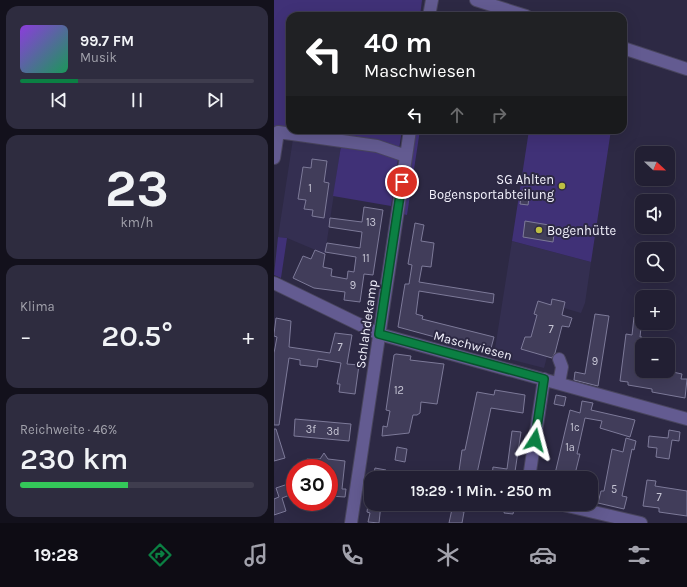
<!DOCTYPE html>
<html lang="de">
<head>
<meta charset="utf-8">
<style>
  body { margin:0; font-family:Karla,sans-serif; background:#2e2c3f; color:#f1f3f6; height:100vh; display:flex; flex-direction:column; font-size:15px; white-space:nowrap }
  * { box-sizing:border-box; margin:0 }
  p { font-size:13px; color:#a2a2ac }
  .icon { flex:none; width:22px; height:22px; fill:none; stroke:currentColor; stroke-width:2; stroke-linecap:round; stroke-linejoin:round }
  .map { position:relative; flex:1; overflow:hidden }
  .details { display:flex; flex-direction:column; gap:6px; padding:6px; background:#13111c; width:274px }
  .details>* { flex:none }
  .banner { position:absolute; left:12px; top:12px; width:341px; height:122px; border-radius:12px; box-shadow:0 4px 16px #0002,0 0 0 1px #3f3d4e; background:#202124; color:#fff; overflow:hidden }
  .needle { width:26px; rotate:112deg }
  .buttons { position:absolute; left:361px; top:146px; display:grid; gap:8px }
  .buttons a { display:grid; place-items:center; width:40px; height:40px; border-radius:8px; background:#221f33; box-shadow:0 4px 16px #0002,0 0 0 1px #3f3d4e; font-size:20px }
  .speed { position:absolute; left:12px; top:459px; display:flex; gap:8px; font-size:20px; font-weight:700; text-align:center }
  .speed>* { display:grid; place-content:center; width:52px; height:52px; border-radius:50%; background:#221f33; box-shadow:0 4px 16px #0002,0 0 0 1px #3f3d4e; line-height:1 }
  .speed .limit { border:6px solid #d22; background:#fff; color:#111 }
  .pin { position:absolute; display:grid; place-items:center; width:34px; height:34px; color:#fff; margin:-17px; border:2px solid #fff; border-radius:50%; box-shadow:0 1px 4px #0007 }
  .me { position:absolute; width:44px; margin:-22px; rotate:9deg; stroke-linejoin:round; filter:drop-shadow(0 0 3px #0008) }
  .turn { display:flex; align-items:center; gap:14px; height:84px; padding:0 12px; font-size:18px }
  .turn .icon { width:52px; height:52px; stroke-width:2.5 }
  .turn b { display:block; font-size:28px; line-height:34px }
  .lanes { display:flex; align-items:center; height:38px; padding:0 12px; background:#0003; justify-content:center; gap:20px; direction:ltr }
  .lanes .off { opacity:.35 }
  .big { font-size:30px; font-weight:600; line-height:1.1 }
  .details .widget { flex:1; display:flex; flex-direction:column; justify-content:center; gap:6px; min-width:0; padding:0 14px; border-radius:12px; background:#2e2c3f }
  .details .dial { align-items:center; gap:0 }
  .dial b { font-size:52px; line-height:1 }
  .song { display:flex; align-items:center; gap:12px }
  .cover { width:48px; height:48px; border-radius:6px; background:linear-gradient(135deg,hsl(270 70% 55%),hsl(150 70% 35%)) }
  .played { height:4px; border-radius:2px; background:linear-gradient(90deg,#0b8043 25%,#3f3d4e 25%) }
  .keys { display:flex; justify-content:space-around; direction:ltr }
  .heat { display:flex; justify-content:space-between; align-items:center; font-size:22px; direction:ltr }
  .charge { height:6px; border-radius:3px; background:linear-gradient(90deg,#34c759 46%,#3f3d4e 0) }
  .trip { position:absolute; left:90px; top:471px; width:234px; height:40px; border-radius:12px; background:#221f33; box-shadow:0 4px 16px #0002,0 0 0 1px #3f3d4e; font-weight:600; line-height:40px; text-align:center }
  .dock { display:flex; height:64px; justify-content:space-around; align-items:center; background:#0e0c14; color:#a2a2ac }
  .dock .icon { width:28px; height:28px }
  .dock .on { color:#0b8043 }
  .dock b { font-size:18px; color:#f1f3f6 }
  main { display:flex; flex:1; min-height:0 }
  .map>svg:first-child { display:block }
</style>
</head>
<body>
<main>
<section class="details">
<div class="widget">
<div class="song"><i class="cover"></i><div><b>99.7 FM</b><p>Musik</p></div></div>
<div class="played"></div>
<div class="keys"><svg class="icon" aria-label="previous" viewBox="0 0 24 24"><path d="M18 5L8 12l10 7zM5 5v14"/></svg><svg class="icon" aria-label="pause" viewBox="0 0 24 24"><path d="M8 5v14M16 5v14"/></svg><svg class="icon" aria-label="next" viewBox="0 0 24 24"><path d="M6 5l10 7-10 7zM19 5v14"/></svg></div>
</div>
<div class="widget dial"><b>23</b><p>km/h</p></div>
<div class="widget"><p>Klima</p>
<div class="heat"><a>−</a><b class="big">20.5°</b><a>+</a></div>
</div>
<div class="widget"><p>Reichweite · 46%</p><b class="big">230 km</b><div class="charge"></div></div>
</section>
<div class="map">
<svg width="413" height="523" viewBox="0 0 413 523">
  <rect width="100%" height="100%" fill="#2d2944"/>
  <!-- built -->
  <path fill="#342f51" d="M19,139l48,7 -16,108 -38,-16 -9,-1z
    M238,241l79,21 -6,41 -4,10 -17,-5 -2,7 10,3 -3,9 -7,-1 -8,33 -7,-2 -3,11 -50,-13z"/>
  <!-- green -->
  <path fill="#403177" d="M0,0h148l-2,16h-130v114l-16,-3z
    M18,130h110l-3,19z
    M142,130h4l-13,85 -4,-1z
    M255,130h82l-20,132 -79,-21z
    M67,146l35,5 22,8 -7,47 -58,-10z
    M4,237l9,1 -6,40 -7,-3z"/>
  <!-- building -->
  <path fill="#413d5a" stroke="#7d7a99" d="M38,159l15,2 -3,21 5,1 -5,35 -12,-2 1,-6 -9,-1 2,-9 -8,-1 5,-32 8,1z
    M248,190l8,1 -2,14 -8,-1z
    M90,207l19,3 -10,65 -9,-1 -4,28 -16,-2 1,-8 -31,-4 -21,-10 10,-22 8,3 4,-9 10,4 -2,13 9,2 -1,7 16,3 1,-8 6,1 2,-15 -31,-5 2,-9 33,5 2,-16 -33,-5 1,-9 32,4z
    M251,221l30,5 -2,16 -30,-5z
    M141,223l9,2 -3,16 13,2 -3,24 -9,-1 -3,16 75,12 -1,9 -74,-12 -3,23 7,2 -1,3 72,18 -4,15 -92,-25 7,-43h4l3,-19 -4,-1z
    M278,299l13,3 -3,13 10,3 -3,9 -7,-1 -7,27 -3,5 -31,-9 4,-12h6l6,-22 -3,-1 4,-13 13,4z
    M321,314l14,2 -11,70 -24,-6 1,-8 10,2z
    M360,317l8,1 -2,19h2l-5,34h31l14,3 -1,5h6l-2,19 -33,-6v-3l-24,-4v-3l-8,-1 6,-47 6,1z
    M2,318l15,3 -2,26 41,6 5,-20 17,2 -5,29 12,1 -4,29 -16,-2 1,-8h-3l4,-21 -23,-4 -1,8 -17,-2v-5l-11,-2 -10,67h-5v-72l3,-16 -3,-1v-2z
    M122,354l15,2 -1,4 34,4 -7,40 -16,-2 -1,11 -3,2h-4l-4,18 -27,3 1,-10 4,1 3,-16 -4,-1 8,-55z
    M221,390l30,5 -2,18 -32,-5 -15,70h-18l4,-28h3l12,-58 17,3z
    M282,395l10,2 -2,9 -10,-2z
    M308,401l11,2 -2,7 44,10 -5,17 -30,-9 2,-7 -17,-3 -8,36h3l-6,24h-20l16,-68 10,3z
    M21,419l56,5 -2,17 -55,-5z
    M0,429h2l9,29 -11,3z
    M395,430l11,2 -1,9 -7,-1 -3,19 -13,-2 1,-9 -9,-1 1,-11 19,2z
    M238,431l9,1 -7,46 -22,-2 1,-9 14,2z
    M352,438l10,3 -2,9 -2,-1 -10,47 5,1 -3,12 -26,-6 3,-12h3l8,-42 11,3z
    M123,447l10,2 -2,13 -10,-2z
    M50,453l4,6 17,2 -3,28h4l-1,8 -16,-1v-28h-23l1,-9h13z
    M101,468l11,2 -1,8h-12z
    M373,480l9,1 -1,5 32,5v25l-28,-4v-4l-16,-2z
    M17,483l4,10 -13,5 4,13 -12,4v-16l5,-2 -3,-9z
    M94,504h13l-2,19 -11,-1 2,-9 -3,-1z
    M232,504h9l-2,10 -9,-1z
    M178,509l12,3 -2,11h-13z"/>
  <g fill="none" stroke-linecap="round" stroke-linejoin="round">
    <!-- street casing -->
    <g stroke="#49455e" stroke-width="14">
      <path id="street" d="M202,0l50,16
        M155,16l3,-16
        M349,48l64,21
        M0,158l4,-26 99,14 29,10
        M0,283l105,51 308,85
        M285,359l3,8 -3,16
        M255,478l15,-99
        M285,504l82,19
        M77,523l59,-393"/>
    </g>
    <!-- street -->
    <use href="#street" stroke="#635b91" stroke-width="12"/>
  </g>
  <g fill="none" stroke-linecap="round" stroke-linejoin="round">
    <!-- route casing -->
    <g stroke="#07532c" stroke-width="10">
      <path id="route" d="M128,182l-23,152 165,45 -9,61"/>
    </g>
    <!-- route -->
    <use href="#route" stroke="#0b8043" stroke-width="7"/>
  </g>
  <!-- markers -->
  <g fill="#bebf42" stroke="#2d2944" stroke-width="1.5">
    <circle cx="288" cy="186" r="4"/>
    <circle cx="265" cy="230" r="4"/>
  </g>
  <g text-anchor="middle" stroke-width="4" stroke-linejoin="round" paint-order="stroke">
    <!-- number labels -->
    <g font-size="11" fill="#c7c6d5">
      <text x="36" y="192">1</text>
      <text x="97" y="226">13</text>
      <text x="92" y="262">11</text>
      <text x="79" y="289">9</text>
      <text x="277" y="333">7</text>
      <text x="66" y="351">7</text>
      <text x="321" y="365">9</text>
      <text x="125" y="394">12</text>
      <text x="301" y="431">1c</text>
      <text x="37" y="433">3f</text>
      <text x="59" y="435">3d</text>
      <text x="296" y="451">1a</text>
      <text x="340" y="493">5</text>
      <text x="385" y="501">7</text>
    </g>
    <!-- poi labels -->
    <g font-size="13" fill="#f4f3fe" stroke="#2d2944" text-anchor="end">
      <text x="280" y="184">SG Ahlten<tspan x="280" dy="15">Bogensportabteilung</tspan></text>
      <text x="273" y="235" text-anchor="start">Bogenhütte</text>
    </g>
    <!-- street labels -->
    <g font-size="13" fill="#f4f3fe" stroke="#2d2944">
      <text transform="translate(92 324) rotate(-82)" y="5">Schlahdekamp</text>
      <text transform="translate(199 345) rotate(15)" y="5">Maschwiesen</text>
    </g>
  </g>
</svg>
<div class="buttons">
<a><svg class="needle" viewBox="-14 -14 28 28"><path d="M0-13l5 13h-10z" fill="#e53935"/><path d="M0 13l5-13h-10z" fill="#a2a2ac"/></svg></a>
<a><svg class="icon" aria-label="sound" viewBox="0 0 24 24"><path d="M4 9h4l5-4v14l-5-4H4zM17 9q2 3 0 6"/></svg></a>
<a><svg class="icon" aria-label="search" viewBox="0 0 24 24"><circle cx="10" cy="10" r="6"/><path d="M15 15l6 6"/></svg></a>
<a>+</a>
<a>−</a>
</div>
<div class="speed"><div class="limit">30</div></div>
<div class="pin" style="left:128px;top:182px;background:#d93025"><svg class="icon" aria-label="arrive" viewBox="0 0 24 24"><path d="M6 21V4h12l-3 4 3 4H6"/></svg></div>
<svg class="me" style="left:261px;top:440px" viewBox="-20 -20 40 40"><path d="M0-17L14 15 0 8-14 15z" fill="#0b8043" stroke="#fff" stroke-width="4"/></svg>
<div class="trip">19:29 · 1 Min. · 250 m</div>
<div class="banner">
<div class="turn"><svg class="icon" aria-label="left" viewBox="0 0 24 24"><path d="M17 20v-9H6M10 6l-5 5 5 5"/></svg><div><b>40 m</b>Maschwiesen</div></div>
<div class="lanes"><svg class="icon" aria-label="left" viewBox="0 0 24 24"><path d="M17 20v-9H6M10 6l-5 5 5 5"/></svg><svg class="icon off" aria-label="ahead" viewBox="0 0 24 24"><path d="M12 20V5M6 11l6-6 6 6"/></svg><svg class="icon off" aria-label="right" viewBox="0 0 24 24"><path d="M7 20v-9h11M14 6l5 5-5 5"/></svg></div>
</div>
</div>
</main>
<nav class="dock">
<b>19:28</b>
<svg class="icon on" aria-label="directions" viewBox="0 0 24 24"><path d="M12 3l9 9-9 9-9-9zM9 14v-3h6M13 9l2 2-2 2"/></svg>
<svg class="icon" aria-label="music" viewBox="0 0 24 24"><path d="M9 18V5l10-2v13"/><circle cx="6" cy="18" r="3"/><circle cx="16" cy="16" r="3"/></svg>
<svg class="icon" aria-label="phone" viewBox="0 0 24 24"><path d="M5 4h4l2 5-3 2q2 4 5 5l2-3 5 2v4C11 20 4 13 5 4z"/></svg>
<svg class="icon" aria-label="climate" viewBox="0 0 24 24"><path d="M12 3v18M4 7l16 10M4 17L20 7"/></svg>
<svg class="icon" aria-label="car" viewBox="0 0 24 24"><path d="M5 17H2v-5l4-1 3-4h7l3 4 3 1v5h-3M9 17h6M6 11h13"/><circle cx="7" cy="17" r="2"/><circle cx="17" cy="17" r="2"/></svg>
<svg class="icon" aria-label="filters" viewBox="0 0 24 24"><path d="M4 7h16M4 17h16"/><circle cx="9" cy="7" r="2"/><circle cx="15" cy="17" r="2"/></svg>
</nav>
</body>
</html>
